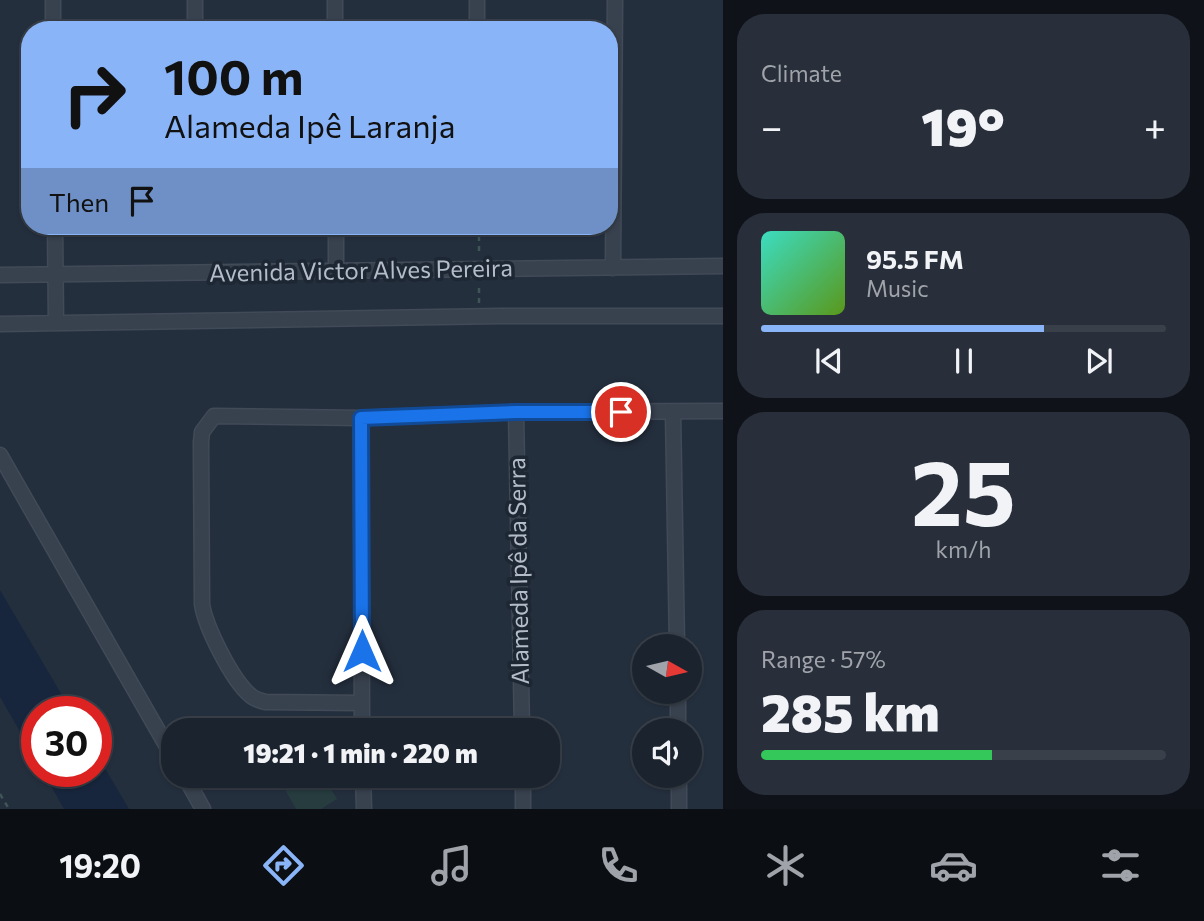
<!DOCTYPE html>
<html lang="en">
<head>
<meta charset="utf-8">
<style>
  body { margin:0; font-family:Commissioner,sans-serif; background:#282f3a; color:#f1f3f6; height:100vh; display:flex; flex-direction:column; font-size:26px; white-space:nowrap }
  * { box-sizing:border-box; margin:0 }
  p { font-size:23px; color:#a0a4aa }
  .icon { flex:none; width:38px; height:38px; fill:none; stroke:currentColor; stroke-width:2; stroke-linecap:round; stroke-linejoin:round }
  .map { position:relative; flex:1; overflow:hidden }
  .sheet { display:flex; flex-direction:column; gap:14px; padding:14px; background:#0f1319; width:481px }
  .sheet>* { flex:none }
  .hud { position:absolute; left:21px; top:21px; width:597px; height:214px; border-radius:28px; box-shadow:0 2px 5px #0004,0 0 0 2px #39404a; background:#8ab4f8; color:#111; overflow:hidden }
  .needle { width:46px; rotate:98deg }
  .tools { position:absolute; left:632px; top:634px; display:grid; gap:14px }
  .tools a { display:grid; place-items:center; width:70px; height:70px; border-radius:50%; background:#1b232e; box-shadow:0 2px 5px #0004,0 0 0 2px #39404a; font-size:35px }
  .speed { position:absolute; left:21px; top:696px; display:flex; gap:14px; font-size:35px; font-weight:700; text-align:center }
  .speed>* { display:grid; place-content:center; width:91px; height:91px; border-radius:50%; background:#1b232e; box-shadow:0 2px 5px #0004,0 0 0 2px #39404a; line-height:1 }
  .speed .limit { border:10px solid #d22; background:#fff; color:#111 }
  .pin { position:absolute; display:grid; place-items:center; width:60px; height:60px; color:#fff; margin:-30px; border:4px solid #fff; border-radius:50%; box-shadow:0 2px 7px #0007 }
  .me { position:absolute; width:77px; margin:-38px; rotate:0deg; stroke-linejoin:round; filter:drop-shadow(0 0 5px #0008) }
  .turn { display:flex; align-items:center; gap:24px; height:147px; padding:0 28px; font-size:32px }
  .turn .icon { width:91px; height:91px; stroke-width:2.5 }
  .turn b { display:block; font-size:49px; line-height:60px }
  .then { display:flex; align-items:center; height:66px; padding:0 28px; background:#0003; gap:14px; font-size:26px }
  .big { font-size:52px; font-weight:800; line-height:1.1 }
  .sheet .widget { flex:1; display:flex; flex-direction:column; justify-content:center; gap:10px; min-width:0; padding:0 24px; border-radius:28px; background:#282f3a }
  .sheet .dial { align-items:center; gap:0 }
  .dial b { font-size:91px; line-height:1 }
  .song { display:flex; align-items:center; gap:21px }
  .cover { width:84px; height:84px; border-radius:10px; background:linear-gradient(135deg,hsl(170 70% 55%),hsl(90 70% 35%)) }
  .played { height:7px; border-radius:4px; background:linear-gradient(90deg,#8ab4f8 70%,#39404a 70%) }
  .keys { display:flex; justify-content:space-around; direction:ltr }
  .heat { display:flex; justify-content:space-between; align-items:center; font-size:38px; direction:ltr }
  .charge { height:10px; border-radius:5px; background:linear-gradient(90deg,#34c759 57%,#39404a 0) }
  .trip { position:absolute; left:161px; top:718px; width:399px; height:70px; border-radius:28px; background:#1b232e; box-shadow:0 2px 5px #0004,0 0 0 2px #39404a; font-weight:800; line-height:70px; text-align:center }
  .tabs { display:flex; height:112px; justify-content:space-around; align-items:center; background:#0b0e12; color:#a0a4aa }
  .tabs .icon { width:49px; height:49px }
  .tabs .current { color:#8ab4f8 }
  .tabs b { font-size:32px; color:#f1f3f6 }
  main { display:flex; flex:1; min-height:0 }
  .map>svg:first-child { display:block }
</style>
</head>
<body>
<main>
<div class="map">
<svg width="723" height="809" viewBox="0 0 723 809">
  <rect width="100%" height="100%" fill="#242f3e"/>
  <!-- green -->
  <path fill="#263c3f" d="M277,775h46l14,24 -16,10h-25z"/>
  <!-- water -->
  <path fill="#17263c" d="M0,590l72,122h-35v49l-37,-64z
    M96,753l33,56h-65l-21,-37h53z"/>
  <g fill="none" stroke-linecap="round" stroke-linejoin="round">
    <!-- minor casing -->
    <g stroke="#414a57" stroke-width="17">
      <path id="minor" d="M53,0v30
        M195,0v30
        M335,0v30
        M477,0v30
        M55,226l1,97
        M336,226v44
        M613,268l2,-268
        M0,275l723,-9
        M0,324l500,-8h223
        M516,412l6,318
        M673,412l4,234
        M361,418l1,312
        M0,455l173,302
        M678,691v39
        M362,703l-97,-1c-6,-2 -11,-3 -15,-7 -18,-15 -45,-69 -48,-91l-1,-162 1,-10 12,-16 147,2 155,-6 207,-1
        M184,775l19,34
        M363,775l1,34
        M523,775v34
        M679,775v34"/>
    </g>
    <!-- path -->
    <path stroke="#3f5557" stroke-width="2.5" stroke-dasharray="5 5" stroke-linecap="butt" d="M479,226v28
      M479,303v-18
      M0,794l9,15"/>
    <!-- minor -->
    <use href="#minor" stroke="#38414e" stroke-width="14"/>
  </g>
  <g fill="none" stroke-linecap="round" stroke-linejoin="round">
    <!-- route casing -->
    <g stroke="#114b97" stroke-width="18">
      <path id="route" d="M362,651l-1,-233 155,-6h105"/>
    </g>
    <!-- route -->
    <use href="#route" stroke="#1a73e8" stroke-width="12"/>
  </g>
  <g text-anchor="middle" stroke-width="7" stroke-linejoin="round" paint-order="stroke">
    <!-- street labels -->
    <g font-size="24" fill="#b4bcc9" stroke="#1d2633">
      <text transform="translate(361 271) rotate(-1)" y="8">Avenida Victor Alves Pereira</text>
      <text transform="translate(519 571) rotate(-91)" y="8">Alameda Ipê da Serra</text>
    </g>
  </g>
</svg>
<div class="tools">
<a><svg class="needle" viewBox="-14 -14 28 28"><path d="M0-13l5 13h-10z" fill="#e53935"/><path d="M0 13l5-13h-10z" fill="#a0a4aa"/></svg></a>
<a><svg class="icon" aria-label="sound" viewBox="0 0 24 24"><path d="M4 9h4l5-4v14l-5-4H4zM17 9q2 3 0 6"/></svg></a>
</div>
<div class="speed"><div class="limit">30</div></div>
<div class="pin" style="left:621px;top:412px;background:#d93025"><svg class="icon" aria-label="arrive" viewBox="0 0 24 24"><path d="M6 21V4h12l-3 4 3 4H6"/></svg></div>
<svg class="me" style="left:362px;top:651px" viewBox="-20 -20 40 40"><path d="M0-17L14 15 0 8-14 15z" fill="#1a73e8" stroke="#fff" stroke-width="4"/></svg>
<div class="trip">19:21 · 1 min · 220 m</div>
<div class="hud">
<div class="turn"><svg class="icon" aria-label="right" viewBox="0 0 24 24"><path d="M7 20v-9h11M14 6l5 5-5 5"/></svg><div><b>100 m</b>Alameda Ipê Laranja</div></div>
<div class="then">Then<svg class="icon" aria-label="arrive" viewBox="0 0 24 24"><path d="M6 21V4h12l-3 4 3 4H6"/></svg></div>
</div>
</div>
<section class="sheet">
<div class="widget"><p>Climate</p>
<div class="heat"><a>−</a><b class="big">19°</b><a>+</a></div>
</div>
<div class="widget">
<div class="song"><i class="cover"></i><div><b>95.5 FM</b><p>Music</p></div></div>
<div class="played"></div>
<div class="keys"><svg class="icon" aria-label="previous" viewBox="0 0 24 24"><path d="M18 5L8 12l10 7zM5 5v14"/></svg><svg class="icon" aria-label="pause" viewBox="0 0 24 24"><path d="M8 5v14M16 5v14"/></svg><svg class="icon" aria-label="next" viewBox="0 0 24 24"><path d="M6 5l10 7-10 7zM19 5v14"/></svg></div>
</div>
<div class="widget dial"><b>25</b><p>km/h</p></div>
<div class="widget"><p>Range · 57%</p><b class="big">285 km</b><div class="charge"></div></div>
</section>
</main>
<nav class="tabs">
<b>19:20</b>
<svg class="icon current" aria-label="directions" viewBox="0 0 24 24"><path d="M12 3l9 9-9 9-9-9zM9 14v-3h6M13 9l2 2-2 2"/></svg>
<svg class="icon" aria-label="music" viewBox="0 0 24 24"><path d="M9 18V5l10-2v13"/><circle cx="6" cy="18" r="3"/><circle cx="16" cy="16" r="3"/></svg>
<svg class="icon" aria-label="phone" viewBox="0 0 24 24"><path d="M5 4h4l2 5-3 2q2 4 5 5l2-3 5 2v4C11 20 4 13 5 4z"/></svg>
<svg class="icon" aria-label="climate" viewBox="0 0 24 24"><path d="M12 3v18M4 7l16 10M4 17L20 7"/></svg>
<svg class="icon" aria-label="car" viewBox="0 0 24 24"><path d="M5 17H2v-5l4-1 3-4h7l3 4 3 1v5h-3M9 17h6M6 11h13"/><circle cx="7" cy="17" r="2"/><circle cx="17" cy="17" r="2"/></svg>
<svg class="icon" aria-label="filters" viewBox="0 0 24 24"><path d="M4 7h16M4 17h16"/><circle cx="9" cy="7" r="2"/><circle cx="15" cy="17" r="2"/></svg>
</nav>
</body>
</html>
